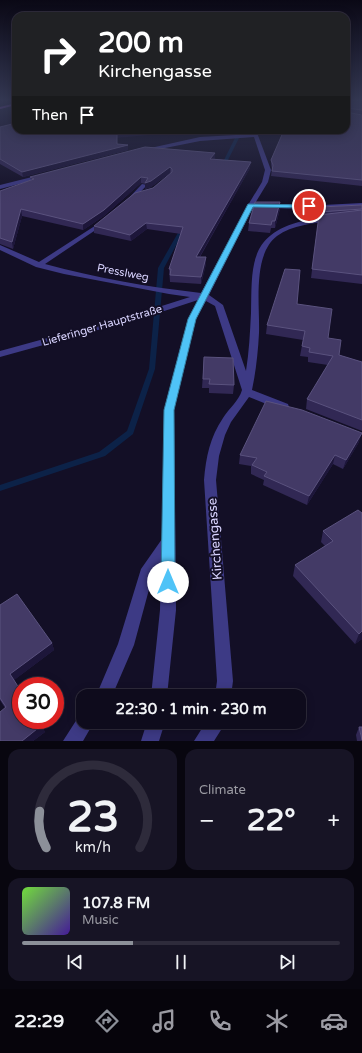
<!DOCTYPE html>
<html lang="en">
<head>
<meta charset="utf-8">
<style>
  body { margin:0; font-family:"Varela Round",sans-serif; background:#171425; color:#f1f3f6; height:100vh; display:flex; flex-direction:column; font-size:15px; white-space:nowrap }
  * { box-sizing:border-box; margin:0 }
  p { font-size:13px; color:#9b9ba3 }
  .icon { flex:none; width:22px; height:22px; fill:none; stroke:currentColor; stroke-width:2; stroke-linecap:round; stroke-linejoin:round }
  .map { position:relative; height:741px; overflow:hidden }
  .details { display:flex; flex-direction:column; gap:8px; padding:8px; background:#08060f; flex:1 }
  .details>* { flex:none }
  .hud { position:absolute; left:12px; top:12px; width:338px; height:122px; border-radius:12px; box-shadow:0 2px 10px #0003,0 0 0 1px #2e2b3b; background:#202124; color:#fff; overflow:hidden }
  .speed { position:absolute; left:12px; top:677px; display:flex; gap:8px; font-size:20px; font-weight:700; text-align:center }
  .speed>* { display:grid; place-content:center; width:52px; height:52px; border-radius:50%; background:#0e0b1c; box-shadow:0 2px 10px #0003,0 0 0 1px #2e2b3b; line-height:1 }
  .speed .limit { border:6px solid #d22; background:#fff; color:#111 }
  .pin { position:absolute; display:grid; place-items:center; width:34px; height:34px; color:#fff; margin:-17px; border:2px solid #fff; border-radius:50%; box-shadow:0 1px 4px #0007 }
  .me { position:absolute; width:44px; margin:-22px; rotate:0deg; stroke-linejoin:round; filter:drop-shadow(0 0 3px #0008) }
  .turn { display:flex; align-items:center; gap:14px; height:84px; padding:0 20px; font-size:18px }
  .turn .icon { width:52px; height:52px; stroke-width:2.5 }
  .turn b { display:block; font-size:28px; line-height:34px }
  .then { display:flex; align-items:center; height:38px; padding:0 20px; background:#0003; gap:8px; font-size:15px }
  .big { font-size:30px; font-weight:800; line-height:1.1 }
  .details .tile { flex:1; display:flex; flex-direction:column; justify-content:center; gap:6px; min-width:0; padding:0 14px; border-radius:12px; background:#171425 }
  .details .dial { align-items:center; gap:0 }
  .dial svg { height:104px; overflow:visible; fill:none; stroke:#2e2b3b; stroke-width:7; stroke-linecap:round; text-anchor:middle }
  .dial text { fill:#f1f3f6; stroke:none }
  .song { display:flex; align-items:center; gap:12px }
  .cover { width:48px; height:48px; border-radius:6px; background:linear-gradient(135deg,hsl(100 70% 55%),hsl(260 70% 35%)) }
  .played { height:4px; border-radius:2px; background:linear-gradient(90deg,#8c9099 35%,#2e2b3b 35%) }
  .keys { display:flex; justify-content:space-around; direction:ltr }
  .heat { display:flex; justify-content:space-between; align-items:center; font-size:22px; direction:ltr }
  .details .tiles { flex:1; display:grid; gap:8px; grid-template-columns:1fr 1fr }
  .tile:last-child { grid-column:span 2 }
  .trip { position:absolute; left:76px; top:689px; width:230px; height:40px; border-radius:12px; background:#0e0b1c; box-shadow:0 2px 10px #0003,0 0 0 1px #2e2b3b; font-weight:800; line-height:40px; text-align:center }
  .dock { display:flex; height:64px; justify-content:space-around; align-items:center; background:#06040b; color:#9b9ba3 }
  .dock .icon { width:28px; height:28px }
  .dock .active { color:#8c9099 }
  .dock b { font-size:18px; color:#f1f3f6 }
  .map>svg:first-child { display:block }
</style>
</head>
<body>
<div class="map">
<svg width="362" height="741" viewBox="0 0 362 741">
  <rect width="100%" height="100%" fill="#130f26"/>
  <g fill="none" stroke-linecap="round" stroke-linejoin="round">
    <!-- stream -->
    <path fill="#0c2248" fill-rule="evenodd" d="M236,130h4l-1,8 -15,30 -3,1 -1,-1 15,-30z
      M183,224l4,1 -23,43 -9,101 -22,65 -28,22 -105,35v-6l99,-33 28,-21 22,-62 9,-101z"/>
    <!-- street -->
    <path fill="#3d3a85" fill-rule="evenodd" d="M252,130h4l15,40 -3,12 -14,23 -45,90 14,10 23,66c3,-19 4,-38 5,-58 1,-46 -3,-79 52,-92 8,-1 26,-7 32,-2l-3,2c-18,2 -40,4 -55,15 -25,19 -17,70 -18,97 -1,19 -3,38 -7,57l36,14 1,3 -1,3 -4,1 -35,-14 -18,25 -6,13 -6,21 -3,24 17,201 -2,15h-16l2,-15 -13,-201c2,-23 6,-43 19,-62 6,-10 16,-17 19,-28l-27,-84 -9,-5 -10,18 -22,91 2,200 -9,86h-16l9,-86 1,-48 -7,9 -20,74 -22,51h-16l22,-52 23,-75 21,-30 2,-129 24,-91 10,-19 -46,15 -152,42v-6l146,-40 44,-14 -21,-3 -105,-20 -28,-7 -36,-17v-5l39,17 65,-42 3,2 -1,1 -61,41c51,14 104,23 156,29l47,-88 14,-23 3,-12 -11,-33 -54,4 -60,12 -3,-2 63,-14 53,-3z
      M44,174l2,1v2l-46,12v-4z
      M142,184l5,1 -16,17h-4v-2z
      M362,203v4l-39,2 -57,-1 -3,-2 3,-2 57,1z
      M83,714v8h11l-11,19h-20l16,-25z
      M147,722h18l-6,19h-18z
      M206,722h20l-12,19h-20z"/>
    <!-- primary -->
    <path fill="#c25bff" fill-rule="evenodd" d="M16,103v2l-16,4v-2z"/>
  </g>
  <!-- wall -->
  <path fill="#312854" d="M346,100h16v14l-16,-1 16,2v71l-91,-10 1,-7 -1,-4v-5z
    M0,127l117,11v6l11,1v5l-105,27 -23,-13z
    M215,158l-1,1 36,9 -50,89h6v7l-5,20 -31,-2 -1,-13 12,-35 -34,-5 -16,12 -37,-8v-7l59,-38 18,-14 -1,-1 -19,14 -6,2v-5l-4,-1 -37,33 -21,14 -61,-14 -9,33 -13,-5v-53l31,-11 -1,-3z
    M280,202v7l-5,19h-4l-1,5 -22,-2 1,-8z
    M362,205v79l-51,-6 9,-71z
    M297,304l31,34 11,17 23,7v69l-56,-22 1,-10 21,-34 -20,-3v-5l-8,-1 3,-16 -37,-6 1,-9z
    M204,357l30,28 -1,9 -24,-1v-5h-7z
    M359,442l-16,27 -10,-5 -26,41 -44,-20 1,-5 -13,-6v-8l-12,-2 1,-9z
    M362,513v126l-7,5 -62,-68 2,-11 30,-19 -4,-4 2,-11z
    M0,605l52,38 2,7 -40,30 31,52 -12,9h-33l5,-33 -5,-8z
    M359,727l3,14h-5l-1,-6z"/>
  <!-- shaded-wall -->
  <path fill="#1d163a" d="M151,130h49l-83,8v10l11,-3v5l-105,27 -1,-5 95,-39z
    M215,153v5l-5,7v-6z
    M251,162l-1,6 -54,95v-6z
    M170,167v6l-19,14 -6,2v-6z
    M141,177v6l-37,33 -21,14v-6z
    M280,202v7l-5,19v-7z
    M21,209l1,7 -9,33 -1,-7z
    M146,223l1,6 -16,12 -1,-6z
    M206,257v7l-5,20v-7z
    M362,433l-3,9 -16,27 3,-9z
    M335,455l-2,9 -26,41 2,-9z
    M362,631v8l-7,5 4,-10z
    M52,643l2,7 -41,31 -3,-7z
    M42,725l3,7 -12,9h-11z"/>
  <!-- building -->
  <path fill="#433a66" stroke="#5a527e" d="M346,100h16v10l-15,-2 -1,1z
    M346,112l16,3v65l-90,-9 1,-6 -2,-5 13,-30h62z
    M16,123v7h135l-34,3v11l11,1 -106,27 -22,-13v-32z
    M145,147l70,6 -5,6 41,3 -55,95h10l-5,20 -31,-2 1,-6h-2l14,-42 -37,-4 -16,12 -36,-9 41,-33 18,-5 19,-16v-3l-2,-2 -19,14 -6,2 3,-5 -7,-1 -37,33 -21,14 -62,-15 -9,33 -12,-4v-47l34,-12 -4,-2z
    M255,202h25l-5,19h-3l-1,4 -22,-2z
    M362,205v4l-43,3 1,-5z
    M362,210v65l-50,-6 7,-54z
    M285,269l15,1 -3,34 35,5 -4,29 13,2 -2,15 23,7v58l-55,-21 26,-43 -24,-4 1,-4 -8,-2 3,-15 -38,-6z
    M204,357l29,1 1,27 -25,-1 1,-5h-7z
    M266,401l36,9 60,23 -16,27 -11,-5 -26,41 -45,-20 3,-4 -15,-7 5,-7 -17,-3z
    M358,510l4,3v118l-3,3 -64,-69 38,-24 -10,-10z
    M17,594l35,49 -42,31 11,17v29h18l3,5 -20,16h-22v-29l6,-5 -6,-9v-93z
    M359,727h3v13z"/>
  <!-- sky -->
  <linearGradient id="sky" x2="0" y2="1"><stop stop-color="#0a0815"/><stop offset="0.49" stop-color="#333752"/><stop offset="1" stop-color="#333752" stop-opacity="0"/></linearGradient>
  <rect width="362" height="204" fill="url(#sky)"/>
  <!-- route -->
  <path fill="#4fc3f7" stroke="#337fa1" d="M248,204l61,1 3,1 -3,2 -56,-1 -57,112 -22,91 1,172 -2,5 -5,1 -5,-1 -2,-5 3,-172 24,-91z"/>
  <g text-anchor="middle" stroke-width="4" stroke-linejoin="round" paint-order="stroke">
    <!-- street labels -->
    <g font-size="11" fill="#d9d4ff" stroke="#130f26">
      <text transform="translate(123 272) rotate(11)" y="4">Presslweg</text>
      <text transform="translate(102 325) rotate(-16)" y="4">Lieferinger Hauptstraße</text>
    </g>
    <!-- near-street labels -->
    <g font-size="13" fill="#d9d4ff" stroke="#130f26">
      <text transform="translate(214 539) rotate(-94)" y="5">Kirchengasse</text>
    </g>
  </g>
</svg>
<div class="speed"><div class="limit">30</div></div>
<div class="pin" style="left:309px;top:206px;background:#d93025"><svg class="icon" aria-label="arrive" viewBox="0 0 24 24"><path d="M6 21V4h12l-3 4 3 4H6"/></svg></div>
<svg class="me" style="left:168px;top:582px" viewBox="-20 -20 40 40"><circle r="19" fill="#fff"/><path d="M0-13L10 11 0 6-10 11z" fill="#4fc3f7"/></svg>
<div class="trip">22:30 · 1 min · 230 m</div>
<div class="hud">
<div class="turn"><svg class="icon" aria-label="right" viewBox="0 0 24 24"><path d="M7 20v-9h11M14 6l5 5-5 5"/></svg><div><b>200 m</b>Kirchengasse</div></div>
<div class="then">Then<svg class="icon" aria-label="arrive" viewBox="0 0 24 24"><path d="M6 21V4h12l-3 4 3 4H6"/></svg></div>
</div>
</div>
<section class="details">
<div class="tiles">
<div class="tile dial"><svg viewBox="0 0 100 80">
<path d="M14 69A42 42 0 1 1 86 69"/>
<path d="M14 69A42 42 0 0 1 9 41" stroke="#8c9099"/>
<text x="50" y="56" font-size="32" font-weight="700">23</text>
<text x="50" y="72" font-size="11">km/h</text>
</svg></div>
<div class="tile"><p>Climate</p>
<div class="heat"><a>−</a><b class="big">22°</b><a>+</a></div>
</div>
<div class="tile">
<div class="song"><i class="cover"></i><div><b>107.8 FM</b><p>Music</p></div></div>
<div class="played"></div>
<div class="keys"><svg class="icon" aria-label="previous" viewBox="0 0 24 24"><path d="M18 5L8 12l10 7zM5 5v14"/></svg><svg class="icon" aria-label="pause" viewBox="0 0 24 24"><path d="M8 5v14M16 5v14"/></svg><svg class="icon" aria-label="next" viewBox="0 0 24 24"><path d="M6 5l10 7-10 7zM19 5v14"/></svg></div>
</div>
</div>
</section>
<nav class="dock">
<b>22:29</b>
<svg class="icon active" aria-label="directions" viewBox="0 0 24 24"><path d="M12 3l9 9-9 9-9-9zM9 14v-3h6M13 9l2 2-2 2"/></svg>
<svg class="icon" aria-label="music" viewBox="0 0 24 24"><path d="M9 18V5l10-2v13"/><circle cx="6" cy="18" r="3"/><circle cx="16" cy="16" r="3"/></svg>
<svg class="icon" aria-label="phone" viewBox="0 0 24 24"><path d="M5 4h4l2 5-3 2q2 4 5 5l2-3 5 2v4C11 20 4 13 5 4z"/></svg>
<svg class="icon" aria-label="climate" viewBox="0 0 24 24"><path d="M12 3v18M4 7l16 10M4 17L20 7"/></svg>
<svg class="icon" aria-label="car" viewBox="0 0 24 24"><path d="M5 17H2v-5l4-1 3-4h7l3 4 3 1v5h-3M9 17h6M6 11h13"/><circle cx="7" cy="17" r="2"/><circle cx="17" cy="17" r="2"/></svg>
</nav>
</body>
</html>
